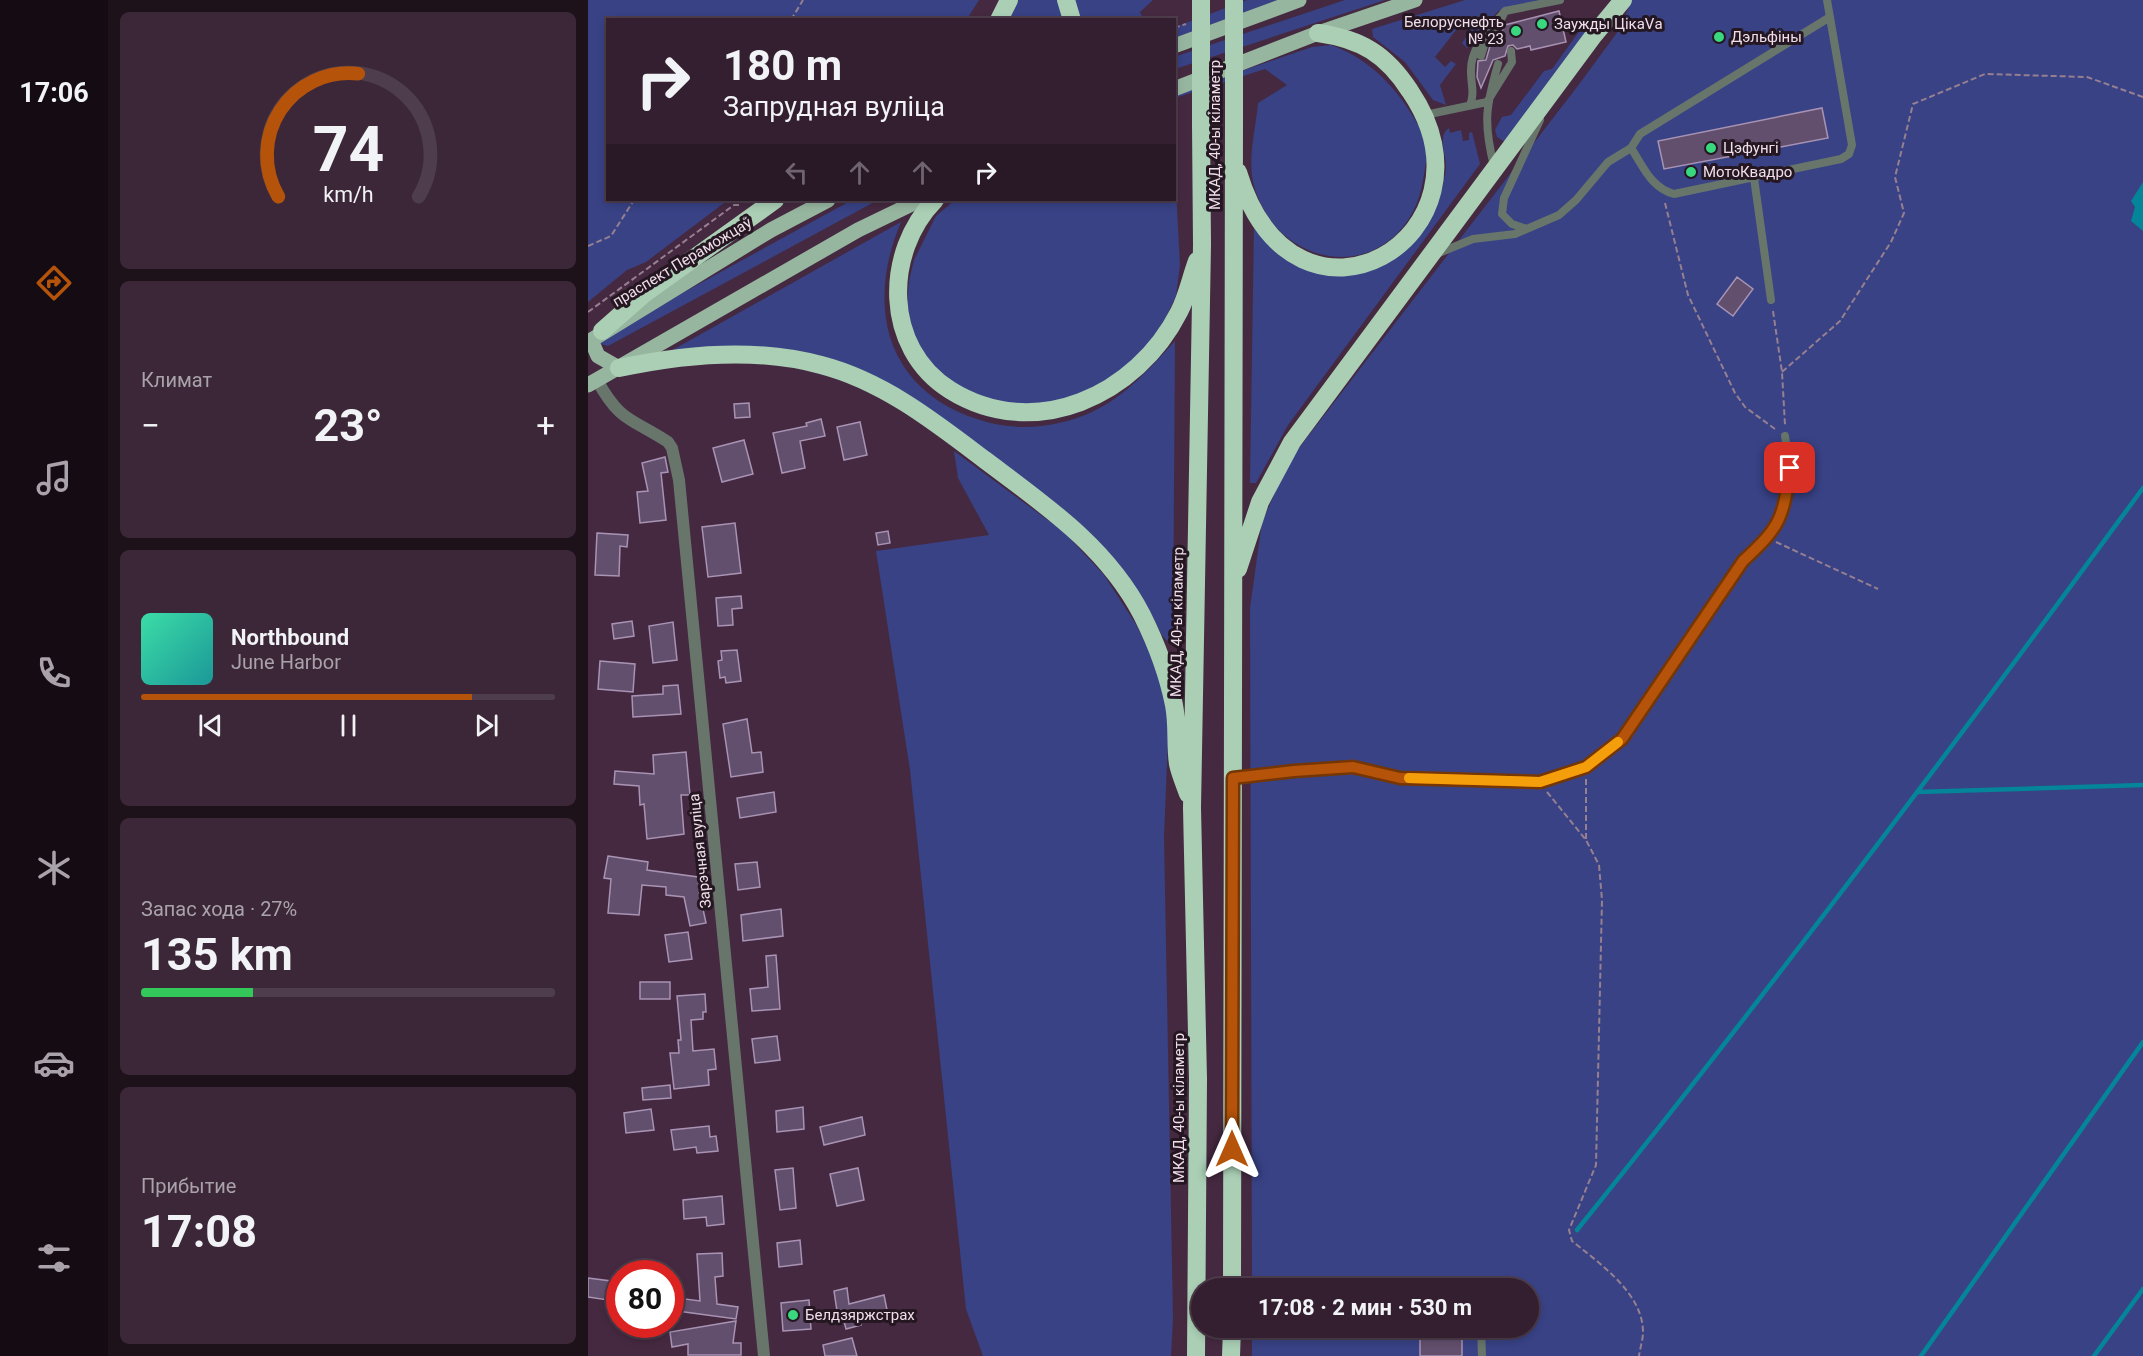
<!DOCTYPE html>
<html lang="ru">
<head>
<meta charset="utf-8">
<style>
  body { margin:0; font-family:Roboto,sans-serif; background:#3c2738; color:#f1f3f6; height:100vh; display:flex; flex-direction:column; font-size:22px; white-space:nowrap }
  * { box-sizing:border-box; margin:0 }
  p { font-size:20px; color:#a9a2ab }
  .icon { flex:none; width:33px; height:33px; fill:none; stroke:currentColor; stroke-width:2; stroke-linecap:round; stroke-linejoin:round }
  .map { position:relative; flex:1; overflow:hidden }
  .sheet { display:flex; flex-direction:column; gap:12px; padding:12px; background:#1d111a; width:480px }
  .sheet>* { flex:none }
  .top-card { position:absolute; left:18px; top:18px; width:570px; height:183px; border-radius:0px; box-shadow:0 3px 9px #0003,0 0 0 2px #4e3d4c; background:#341f30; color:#f1f3f6; overflow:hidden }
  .speed { position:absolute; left:18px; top:1260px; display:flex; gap:12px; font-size:30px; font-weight:700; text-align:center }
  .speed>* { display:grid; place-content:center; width:78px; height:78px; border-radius:50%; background:#341f30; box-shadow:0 3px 9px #0003,0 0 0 2px #4e3d4c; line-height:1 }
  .speed .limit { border:9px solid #d22; background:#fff; color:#111 }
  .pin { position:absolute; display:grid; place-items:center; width:51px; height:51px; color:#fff; margin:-26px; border-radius:12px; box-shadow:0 3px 9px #0006 }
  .me { position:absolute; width:66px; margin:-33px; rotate:0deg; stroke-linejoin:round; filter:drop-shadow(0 0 4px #0008) }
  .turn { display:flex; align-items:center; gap:21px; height:126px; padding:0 18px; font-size:27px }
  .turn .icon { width:78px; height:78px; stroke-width:2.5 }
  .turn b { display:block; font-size:42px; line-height:51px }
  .lanes { display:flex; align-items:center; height:57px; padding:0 18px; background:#0003; justify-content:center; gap:30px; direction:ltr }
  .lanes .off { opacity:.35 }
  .big { font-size:45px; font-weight:700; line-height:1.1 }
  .sheet .widget { flex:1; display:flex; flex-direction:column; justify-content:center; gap:9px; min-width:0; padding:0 21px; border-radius:9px; background:#3c2738 }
  .sheet .dial { align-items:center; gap:0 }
  .dial svg { height:156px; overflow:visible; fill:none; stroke:#4e3d4c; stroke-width:7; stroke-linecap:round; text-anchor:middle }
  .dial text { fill:#f1f3f6; stroke:none }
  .song { display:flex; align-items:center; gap:18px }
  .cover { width:72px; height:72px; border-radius:9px; background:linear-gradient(135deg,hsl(160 70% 55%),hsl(180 70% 35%)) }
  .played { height:6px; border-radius:3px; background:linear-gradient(90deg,#b45309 80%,#4e3d4c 80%) }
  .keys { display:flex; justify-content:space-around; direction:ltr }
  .heat { display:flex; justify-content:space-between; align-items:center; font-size:33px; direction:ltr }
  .charge { height:9px; border-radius:4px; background:linear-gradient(90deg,#34c759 27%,#4e3d4c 0) }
  .trip { position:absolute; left:603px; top:1278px; width:348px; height:60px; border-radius:30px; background:#341f30; box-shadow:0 3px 9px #0003,0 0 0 2px #4e3d4c; font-weight:700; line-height:60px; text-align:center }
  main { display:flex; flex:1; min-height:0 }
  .tab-bar { display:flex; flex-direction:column; width:108px; justify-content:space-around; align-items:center; background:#150c13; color:#a9a2ab }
  .tab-bar .icon { width:42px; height:42px }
  .tab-bar .on { color:#b45309 }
  .tab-bar b { font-size:27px; color:#f1f3f6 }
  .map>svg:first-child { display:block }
</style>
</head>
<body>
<main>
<nav class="tab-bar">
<b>17:06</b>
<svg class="icon on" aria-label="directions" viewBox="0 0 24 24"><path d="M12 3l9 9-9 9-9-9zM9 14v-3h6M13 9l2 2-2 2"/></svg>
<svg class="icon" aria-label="music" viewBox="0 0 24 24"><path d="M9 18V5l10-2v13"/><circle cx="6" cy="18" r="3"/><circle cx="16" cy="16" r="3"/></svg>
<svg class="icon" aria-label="phone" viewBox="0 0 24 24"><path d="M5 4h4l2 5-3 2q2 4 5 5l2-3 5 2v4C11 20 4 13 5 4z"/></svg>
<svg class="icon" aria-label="climate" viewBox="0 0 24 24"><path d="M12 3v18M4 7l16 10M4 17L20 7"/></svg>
<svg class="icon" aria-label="car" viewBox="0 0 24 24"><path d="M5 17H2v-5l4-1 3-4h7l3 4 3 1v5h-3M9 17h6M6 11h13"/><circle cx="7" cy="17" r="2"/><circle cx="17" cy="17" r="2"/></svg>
<svg class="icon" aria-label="filters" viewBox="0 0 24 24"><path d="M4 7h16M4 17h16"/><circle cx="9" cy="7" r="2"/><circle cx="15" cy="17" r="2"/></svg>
</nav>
<section class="sheet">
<div class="widget dial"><svg viewBox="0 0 100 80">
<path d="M14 69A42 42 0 1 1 86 69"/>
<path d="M14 69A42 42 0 0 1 55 6" stroke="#b45309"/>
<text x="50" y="56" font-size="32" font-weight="700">74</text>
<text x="50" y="72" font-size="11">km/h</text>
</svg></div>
<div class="widget"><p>Климат</p>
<div class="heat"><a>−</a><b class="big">23°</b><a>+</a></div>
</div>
<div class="widget">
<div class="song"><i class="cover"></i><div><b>Northbound</b><p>June Harbor</p></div></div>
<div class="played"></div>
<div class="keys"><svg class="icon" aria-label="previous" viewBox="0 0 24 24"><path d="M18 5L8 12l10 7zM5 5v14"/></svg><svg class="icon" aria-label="pause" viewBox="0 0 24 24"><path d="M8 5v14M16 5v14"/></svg><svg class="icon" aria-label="next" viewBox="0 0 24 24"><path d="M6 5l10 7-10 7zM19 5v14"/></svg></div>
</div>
<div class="widget"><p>Запас хода · 27%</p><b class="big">135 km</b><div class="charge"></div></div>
<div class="widget"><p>Прибытие</p><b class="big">17:08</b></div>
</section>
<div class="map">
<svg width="1555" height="1356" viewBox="0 0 1555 1356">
  <rect width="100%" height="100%" fill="#452940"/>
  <!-- green -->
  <path fill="#384285" d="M0,0h391l-12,19 -359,1v180h120l-82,62 -19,8 -39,32z
    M430,0h40l4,19 -53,1z
    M486,0h79l-13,12 4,8 -64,-1z
    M659,0h31l-103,38v-11z
    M757,0h40l-210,69 -1,-12z
    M877,0h79l-46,11 -31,37 -5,-5 8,-12 -10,-6 -25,32 10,10 6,-6 5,3 -16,21 6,20 -13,-5 -28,-38 -32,-25 -1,-8z
    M1044,0h511v1356h-891v-28h276v-40h-276l-2,-680 12,-86 27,-61 288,-374 42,-57z
    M1008,19l-91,123 -8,-5 -2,-7 7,-13 9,-2 33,-44 8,-2 34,-47z
    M743,45c33,12 57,34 76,62 7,11 16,24 18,37 3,11 0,25 -2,36 -11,71 -83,101 -139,55 -16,-14 -29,-38 -32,-59 -3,-23 4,-50 6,-73l29,-18 -22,-16 -90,29 -1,-4 138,-47z
    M861,128l1,5 11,-3 2,11 6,-1v-7l3,-1 8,32 -192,261 -32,58h-6l4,-259c52,75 138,67 180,-13 6,-11 11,-32 12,-44 0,-10 -4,-19 -3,-28 0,-5 3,-9 6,-11z
    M587,171l5,94 -4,31 -20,42 -58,55 -72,18 -73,-22 -32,-37 -9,-23 -5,-24 2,-24 5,-21 22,-44 19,-16h219z
    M264,200h26l-270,146 -7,-2 3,-8z
    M313,222c-36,85 -15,169 79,198 36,12 77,8 112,-8 34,-16 57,-43 83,-71l-2,297 -6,3 -6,-7c-50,-114 -159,-170 -261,-231 -19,-11 -63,-43 -82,-48 -50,-12 -98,-8 -149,-3z
    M366,451l110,81 40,43 33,51 25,52 11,56 -5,5 -4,98 9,481 -2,38h-188l-17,-47 -56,-539 -34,-219 113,-16 -31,-57z"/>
  <!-- water -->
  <path fill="#048599" d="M1555,182v49l-12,-10 4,-14 -4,-6z"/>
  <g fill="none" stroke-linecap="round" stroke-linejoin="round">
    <!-- stream -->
    <path stroke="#048599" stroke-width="4.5" d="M1329,792l226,-7
      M989,1230c195,-242 382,-491 566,-742
      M1333,1356l222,-314
      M1506,1356l49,-67"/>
  </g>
  <!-- building -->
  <path fill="#624f6d" stroke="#a893b4" stroke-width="1.5" d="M971,11l7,31 -35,8 -1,-4 -13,3 -4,-4 -5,1 -3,10 -12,4 -12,28 -4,-11 1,-16 8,-1 4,-14 6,-3 9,-18z
    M1234,108l6,30 -164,31 -6,-28z
    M1149,277l16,12 -20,27 -16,-12z
    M161,403l1,14 -15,1 -1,-14z
    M233,419l4,17 -25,5 5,27 -23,5 -9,-40 34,-7 -1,-3z
    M272,422l7,33 -23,5 -7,-33z
    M156,440l9,34 -31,8 -9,-34z
    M77,457l3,15 -7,1 5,47 -26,3 -3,-31 11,-1 -6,-28z
    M147,523l6,50 -33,4 -6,-50z
    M300,531l2,12 -12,2 -2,-12z
    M9,533l31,2 -1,12 -7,-1 -1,30 -24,-1z
    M153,596l1,12 -10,1 1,16 -15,1 -2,-28z
    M44,621l2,15 -20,3 -2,-15z
    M85,622l4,38 -24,3 -4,-37z
    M149,650l4,31 -15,2 -1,-6 -5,1 -2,-17 4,-1 -1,-9z
    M12,661l35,3 -2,28 -35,-3z
    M90,685l3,29 -48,3 -1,-21 31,-2v-8z
    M159,719l5,34 9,-1 2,20 -32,5 -8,-53z
    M98,752l4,43h-9l3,39 -37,5 -3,-35 -4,1 -1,-19 -25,-2 1,-13 39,3 -1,-19z
    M186,792l2,20 -36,6 -3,-20z
    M20,856l40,6 -1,8 51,7 3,33 2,-1 3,14 -16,3 -6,-29 -18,-2v-8l-24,-2 -3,30 -31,-2 3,-34 -7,-1z
    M169,862l3,25 -22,3 -3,-26z
    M193,909l2,27 -40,5 -2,-26z
    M100,932l4,27 -23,3 -4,-27z
    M188,955l4,54 -28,2 -2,-22 18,-2 -2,-31z
    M52,982h30v17h-30z
    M117,994l1,18h-3v7l-12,1 2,31 21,-2 2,20 -8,1 1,15 -35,4 -4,-36h9l-1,-13h3l-4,-44z
    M189,1036l3,24 -25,3 -3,-24z
    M82,1085l1,13 -28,2 -1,-12z
    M215,1107l1,22 -27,3 -1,-21z
    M63,1109l3,21 -28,3 -2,-20z
    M274,1117l3,18 -41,10 -4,-18z
    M121,1126l1,11 6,-1 2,15 -21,2 -1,-6 -22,3 -3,-20z
    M205,1168l3,40 -16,2 -5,-40z
    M270,1168l6,32 -27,6 -7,-32z
    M134,1196l2,28 -17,2 -1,-9 -22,2 -1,-19z
    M212,1240l2,24 -23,3 -2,-24z
    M134,1253l1,23 -8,1 2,27 21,3 -2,12 -66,-9v-13l30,4 -3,-47z
    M0,1278l23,3 -3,19 -20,-3z
    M259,1288l2,16 35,-9 4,20 -28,7 1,3 -15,4 -5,-19 -4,1 -3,-20z
    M221,1300l2,29 -28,2 -2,-28z
    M148,1321l-3,22h8v12h-53v-11l-16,3 -2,-15z
    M832,1328h42v28h-42z
    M264,1338l5,18h-32l-2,-11z"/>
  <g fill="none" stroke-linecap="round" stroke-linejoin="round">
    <!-- path -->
    <path stroke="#967f91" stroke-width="2" stroke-dasharray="6 3" stroke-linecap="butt" d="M203,20l12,-20
      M586,28l12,-4
      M1077,203l23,92 47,98 10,14 30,22
      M0,246l23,-10 23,-36
      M1185,311l9,61 3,53
      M0,312l146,-107h6
      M1194,372l58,-51 51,-79 13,-29 -9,-36 18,-73 72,-30 102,3 56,20
      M1188,542l102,47
      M998,779v60
      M959,792l39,48 13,25 3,35 -6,265 -27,65 3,11c27,22 71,52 71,91 0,8 -3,16 -4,24"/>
    <!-- lane -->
    <path stroke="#67756b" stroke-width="8" d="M903,40l14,-29 55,-11
      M893,56l5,-17
      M882,105c5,-12 1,-20 1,-33 -1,-25 19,-43 34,-61
      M837,115l62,-13 25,-40 -1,-11
      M1043,148c12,18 20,40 43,46l167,-35 8,-5 3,-9 -25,-145
      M906,166c-11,-44 -8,-60 4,-102
      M1166,178l17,122
      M939,229l-15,-5 -10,-10 2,-16 36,-78
      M851,253l34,-14 42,-5 44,-19 17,-15 32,-38 23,-14 9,-14 190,-117
      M646,778l60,-8 59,-3 47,11 140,4 46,-15 36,-28 121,-178c45,-41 51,-65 42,-125
      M893,1328l1,28"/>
    <!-- street -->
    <path stroke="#67756b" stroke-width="12" d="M9,380c23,42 34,38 71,62l4,6 7,32 85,876"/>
    <!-- primary -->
    <path stroke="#97b6a0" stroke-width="15" d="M586,46l125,-46
      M586,89l144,-56 97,-33
      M3,340l7,16 21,12
      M0,342l183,-112 57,-30
      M0,385l270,-155 62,-30"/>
    <!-- highway -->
    <path stroke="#aacfb5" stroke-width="18" d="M478,0l6,20
      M411,20l10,-20
      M650,172c57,189 270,63 172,-81 -24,-37 -49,-52 -92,-58
      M347,200c-51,52 -52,148 15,190 85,53 187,5 229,-78 8,-15 12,-35 18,-51
      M14,331l42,-37 131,-94
      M31,368c65,-14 136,-21 202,-3 62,16 114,57 164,95 60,45 122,87 157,155 14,28 26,60 32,90 4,20 1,40 4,59 2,10 7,21 10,30
      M650,569l22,-67 32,-60 302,-407 29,-35
      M644,1288l2,-1171
      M608,1356l2,-277 -6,-271 10,-563 -1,-120
      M643,1356l1,-28"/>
    <!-- highway-bridge -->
    <path stroke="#aacfb5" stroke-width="18" d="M646,0v117
      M613,125v-125"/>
  </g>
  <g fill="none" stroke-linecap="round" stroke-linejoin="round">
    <!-- route casing -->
    <g stroke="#753606" stroke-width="15">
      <path id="route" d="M644,1149l1,-371 61,-7 59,-4 47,11 140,4 46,-15 36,-28 121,-178c38,-35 40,-42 47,-93"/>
    </g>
    <!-- route -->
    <use href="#route" stroke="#b45309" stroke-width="10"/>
    <!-- slow -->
    <path stroke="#f59e0b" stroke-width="10" d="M821,778l131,4 46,-15 32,-25"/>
  </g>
  <!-- markers -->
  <g fill="#39d87f" stroke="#241721" stroke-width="2">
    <circle cx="954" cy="24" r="6"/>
    <circle cx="928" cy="31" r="6"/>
    <circle cx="1131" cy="37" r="6"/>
    <circle cx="1123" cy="148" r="6"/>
    <circle cx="1103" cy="172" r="6"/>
    <circle cx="205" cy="1315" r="6"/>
  </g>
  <g text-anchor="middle" stroke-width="6" stroke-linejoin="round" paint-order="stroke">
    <!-- poi labels -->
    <g font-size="15" fill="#f0deeb" stroke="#241721" text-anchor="start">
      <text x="916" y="27" text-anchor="end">Белоруснефть<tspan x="916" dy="17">№ 23</tspan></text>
      <text x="966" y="29">Заужды ЦікаVа</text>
      <text x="1143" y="42">Дэльфіны</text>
      <text x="1135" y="153">Цэфунгі</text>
      <text x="1115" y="177">МотоКвадро</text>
      <text x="217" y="1320">Белдзяржстрах</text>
    </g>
    <!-- street labels -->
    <g font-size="15" fill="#f0deeb" stroke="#241721">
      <text transform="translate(627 135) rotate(-90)" y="5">МКАД, 40-ы кіламетр</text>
      <text transform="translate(94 262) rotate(-31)" y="5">праспект Пераможцаў</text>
      <text transform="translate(589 622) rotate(-89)" y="5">МКАД, 40-ы кіламетр</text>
      <text transform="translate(112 851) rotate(-96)" y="5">Зарэчная вуліца</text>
      <text transform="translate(591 1108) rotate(-90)" y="5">МКАД, 40-ы кіламетр</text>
    </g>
  </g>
</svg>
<div class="speed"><div class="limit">80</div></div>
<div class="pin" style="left:1202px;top:468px;background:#d93025"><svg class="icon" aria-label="arrive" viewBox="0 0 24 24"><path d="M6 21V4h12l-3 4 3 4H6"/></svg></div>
<svg class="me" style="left:644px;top:1149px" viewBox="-20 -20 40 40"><path d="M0-17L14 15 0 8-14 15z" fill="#b45309" stroke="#fff" stroke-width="4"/></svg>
<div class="trip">17:08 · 2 мин · 530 m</div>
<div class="top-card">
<div class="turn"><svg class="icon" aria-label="right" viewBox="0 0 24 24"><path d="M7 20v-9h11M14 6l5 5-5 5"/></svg><div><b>180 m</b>Запрудная вуліца</div></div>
<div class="lanes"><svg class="icon off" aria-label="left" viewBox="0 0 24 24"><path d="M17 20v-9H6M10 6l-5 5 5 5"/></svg><svg class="icon off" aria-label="ahead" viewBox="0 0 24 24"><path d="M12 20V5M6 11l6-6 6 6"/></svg><svg class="icon off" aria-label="ahead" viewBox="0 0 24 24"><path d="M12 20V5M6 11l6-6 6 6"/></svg><svg class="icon" aria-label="right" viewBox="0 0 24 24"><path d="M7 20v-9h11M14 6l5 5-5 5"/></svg></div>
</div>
</div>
</main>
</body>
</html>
